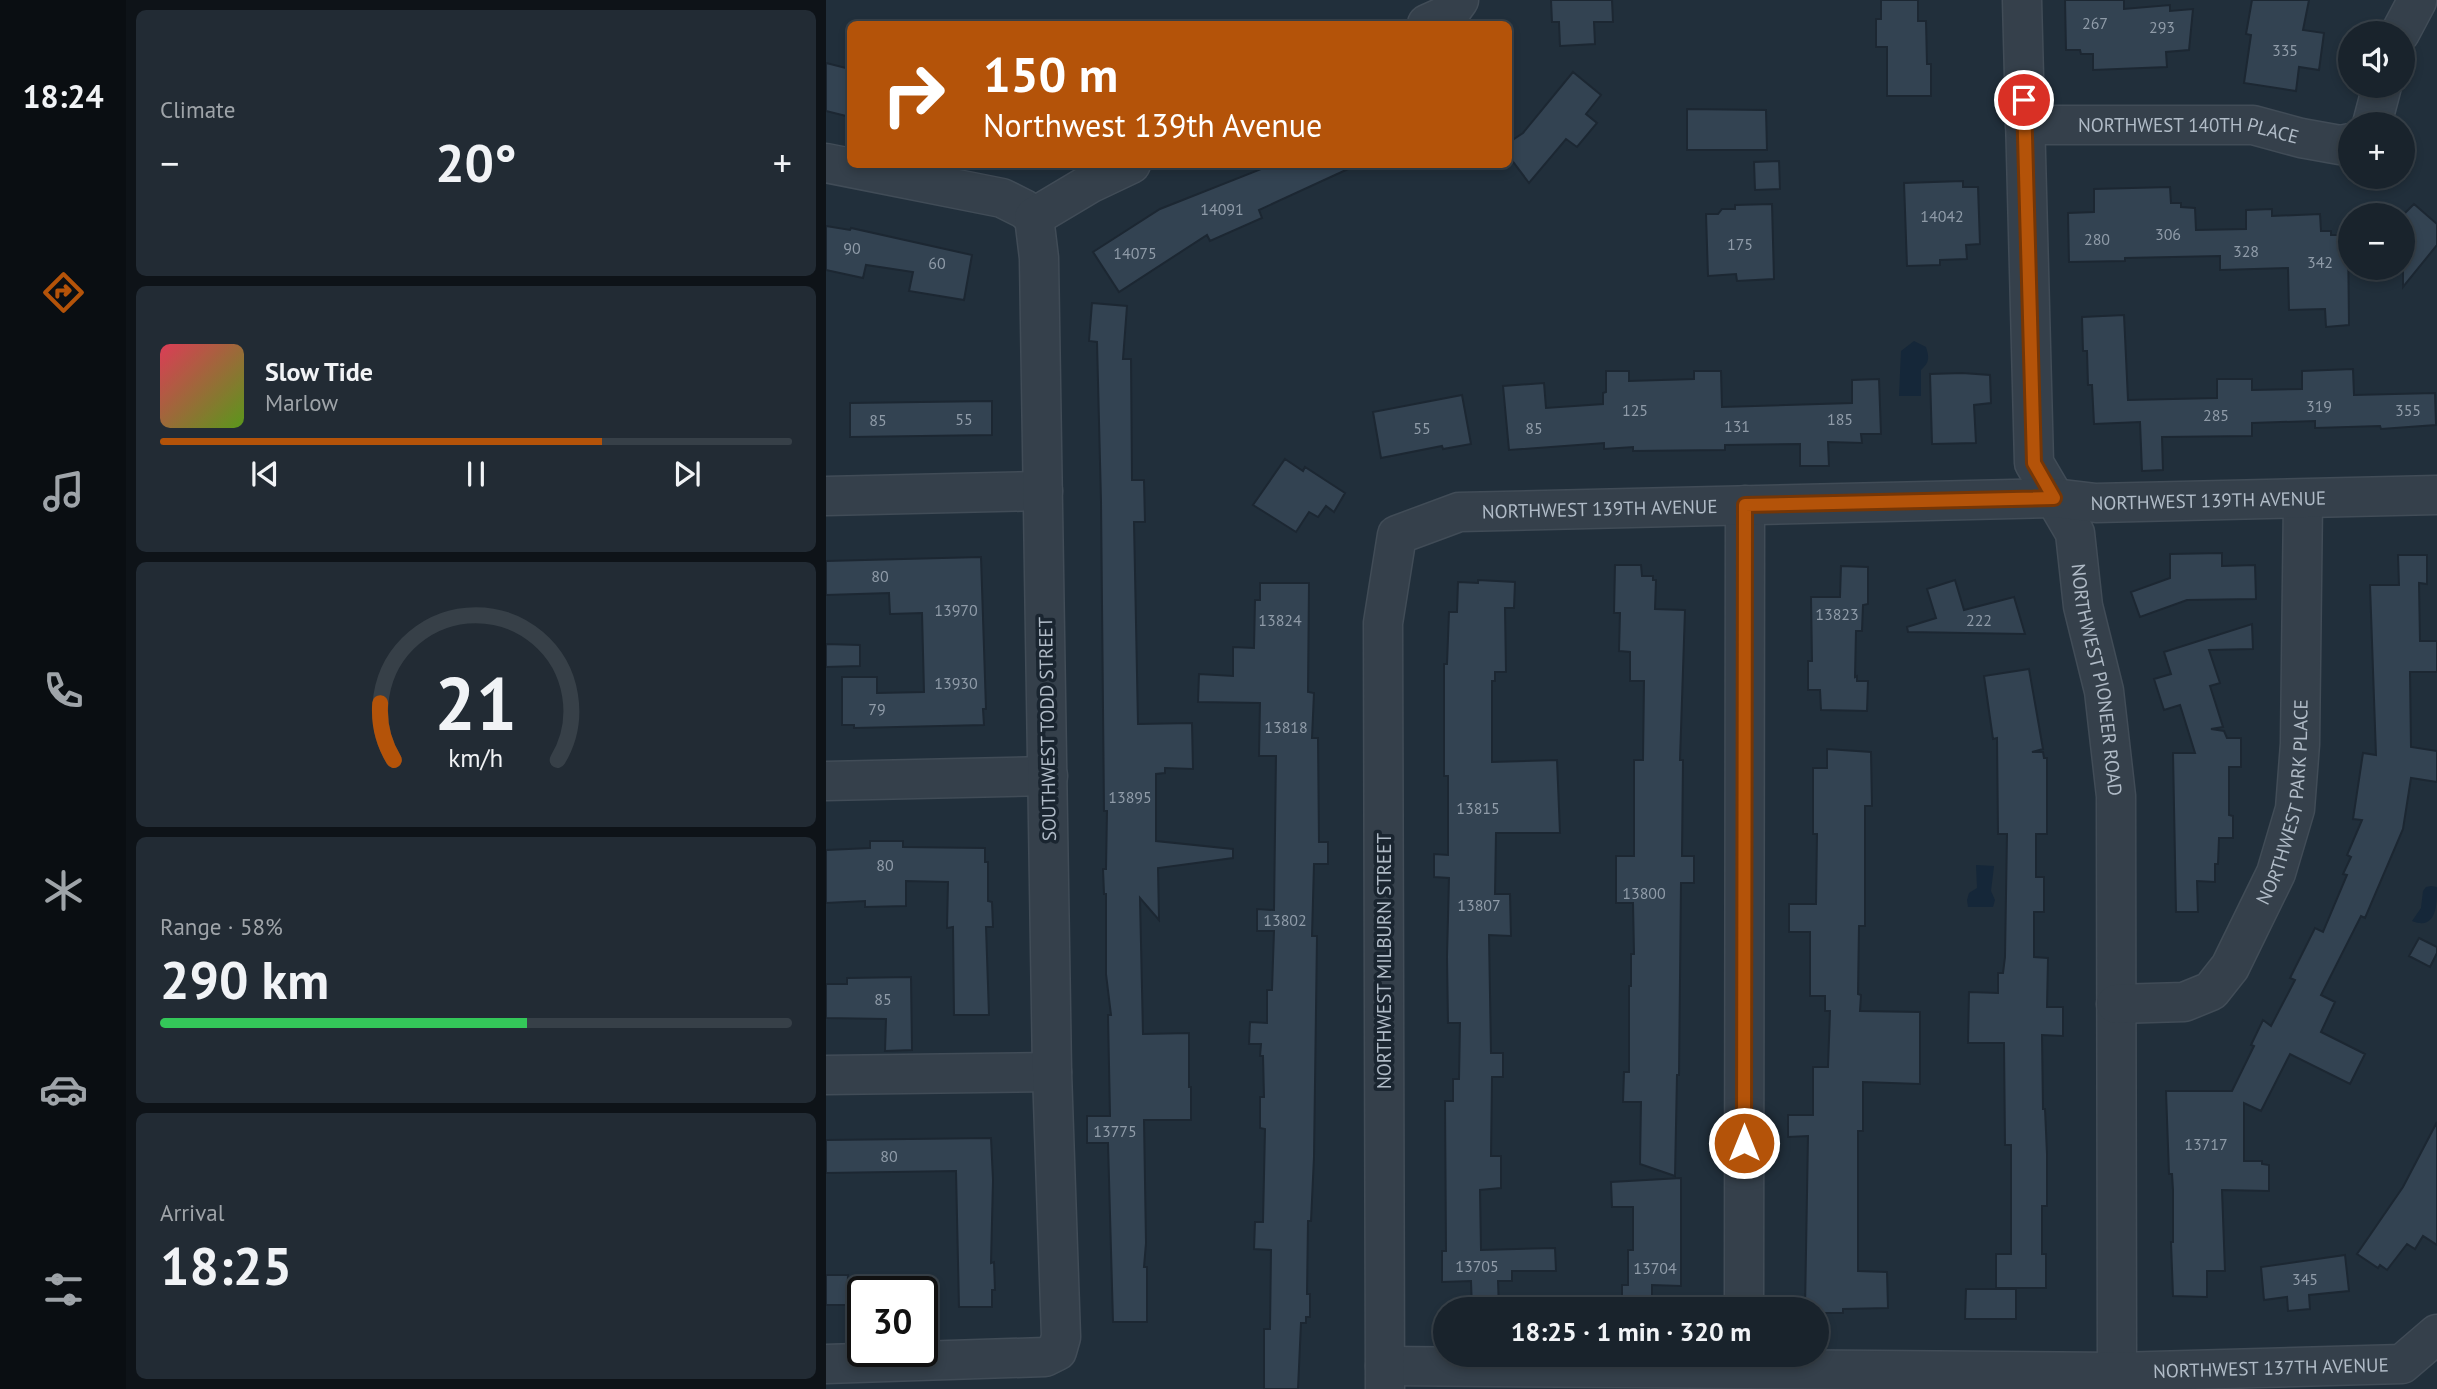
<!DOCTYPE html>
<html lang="en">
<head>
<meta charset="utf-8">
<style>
  body { margin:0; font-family:"PT Sans",sans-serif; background:#222b34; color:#f1f3f6; height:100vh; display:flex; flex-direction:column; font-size:26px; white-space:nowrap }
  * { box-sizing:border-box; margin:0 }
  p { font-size:23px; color:#9fa4a9 }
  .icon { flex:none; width:38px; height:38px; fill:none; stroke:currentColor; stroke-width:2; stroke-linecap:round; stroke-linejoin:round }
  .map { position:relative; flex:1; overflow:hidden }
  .details { display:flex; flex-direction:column; gap:10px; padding:10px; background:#0e1318; width:700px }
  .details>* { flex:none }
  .top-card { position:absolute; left:21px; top:21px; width:665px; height:147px; border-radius:10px; box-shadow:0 4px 10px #0003,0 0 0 2px #374048; background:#b45309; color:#fff; overflow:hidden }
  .controls { position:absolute; left:1512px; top:21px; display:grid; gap:14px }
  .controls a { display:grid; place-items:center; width:77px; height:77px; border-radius:50%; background:#19232c; box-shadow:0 4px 10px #0003,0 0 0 2px #374048; font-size:35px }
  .speed { position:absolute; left:21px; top:1276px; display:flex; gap:14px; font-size:35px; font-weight:700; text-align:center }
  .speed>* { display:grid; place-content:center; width:91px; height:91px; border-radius:50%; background:#19232c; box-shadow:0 4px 10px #0003,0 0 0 2px #374048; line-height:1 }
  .speed .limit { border:4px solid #111; border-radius:10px; background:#fff; color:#111 }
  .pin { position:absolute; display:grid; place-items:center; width:60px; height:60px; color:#fff; margin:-30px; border:4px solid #fff; border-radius:50%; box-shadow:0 2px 7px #0007 }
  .me { position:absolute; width:77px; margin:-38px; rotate:0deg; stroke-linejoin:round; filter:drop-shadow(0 0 5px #0008) }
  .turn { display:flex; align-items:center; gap:24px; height:147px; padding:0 21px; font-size:32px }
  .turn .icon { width:91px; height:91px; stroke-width:2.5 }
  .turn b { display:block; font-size:49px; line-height:60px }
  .big { font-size:52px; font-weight:600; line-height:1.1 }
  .details .tile { flex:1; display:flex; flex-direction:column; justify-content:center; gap:10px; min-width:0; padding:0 24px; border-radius:10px; background:#222b34 }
  .details .dial { align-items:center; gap:0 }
  .dial svg { height:182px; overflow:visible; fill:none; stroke:#374048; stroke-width:7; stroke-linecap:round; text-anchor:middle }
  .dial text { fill:#f1f3f6; stroke:none }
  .song { display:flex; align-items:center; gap:21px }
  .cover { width:84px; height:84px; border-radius:10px; background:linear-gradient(135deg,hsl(350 70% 55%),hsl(90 70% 35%)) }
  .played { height:7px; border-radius:4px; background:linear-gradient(90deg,#b45309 70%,#374048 70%) }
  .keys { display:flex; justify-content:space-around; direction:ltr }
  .heat { display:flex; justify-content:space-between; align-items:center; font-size:38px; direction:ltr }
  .charge { height:10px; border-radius:5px; background:linear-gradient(90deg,#34c759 58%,#374048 0) }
  .trip { position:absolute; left:607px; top:1297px; width:396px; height:70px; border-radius:35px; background:#19232c; box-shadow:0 4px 10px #0003,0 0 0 2px #374048; font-weight:600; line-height:70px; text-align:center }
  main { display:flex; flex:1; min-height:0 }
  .tabs { display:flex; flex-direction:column; width:126px; justify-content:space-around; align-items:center; background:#0a0e12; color:#9fa4a9 }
  .tabs .icon { width:49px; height:49px }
  .tabs .on { color:#b45309 }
  .tabs b { font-size:32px; color:#f1f3f6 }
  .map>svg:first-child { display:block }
</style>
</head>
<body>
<main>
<nav class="tabs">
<b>18:24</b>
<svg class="icon on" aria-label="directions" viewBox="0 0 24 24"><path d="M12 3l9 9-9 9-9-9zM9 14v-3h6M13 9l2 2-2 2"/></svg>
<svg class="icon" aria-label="music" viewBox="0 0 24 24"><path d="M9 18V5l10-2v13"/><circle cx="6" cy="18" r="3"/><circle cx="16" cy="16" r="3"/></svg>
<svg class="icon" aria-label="phone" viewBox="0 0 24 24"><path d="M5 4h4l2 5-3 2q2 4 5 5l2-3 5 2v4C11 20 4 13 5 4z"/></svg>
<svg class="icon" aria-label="climate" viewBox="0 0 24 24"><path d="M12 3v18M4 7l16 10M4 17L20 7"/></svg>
<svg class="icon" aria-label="car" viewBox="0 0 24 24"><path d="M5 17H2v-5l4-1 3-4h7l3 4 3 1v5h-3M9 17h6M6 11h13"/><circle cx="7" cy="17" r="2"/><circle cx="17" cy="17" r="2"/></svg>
<svg class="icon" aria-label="filters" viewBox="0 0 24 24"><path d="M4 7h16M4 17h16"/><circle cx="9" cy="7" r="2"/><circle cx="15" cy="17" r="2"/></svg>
</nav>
<section class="details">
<div class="tile"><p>Climate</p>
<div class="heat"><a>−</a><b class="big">20°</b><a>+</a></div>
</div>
<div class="tile">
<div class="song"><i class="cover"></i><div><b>Slow Tide</b><p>Marlow</p></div></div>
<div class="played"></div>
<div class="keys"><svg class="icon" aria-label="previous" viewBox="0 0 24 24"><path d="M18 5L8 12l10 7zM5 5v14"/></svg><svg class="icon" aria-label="pause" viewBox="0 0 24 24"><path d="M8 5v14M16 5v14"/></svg><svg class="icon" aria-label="next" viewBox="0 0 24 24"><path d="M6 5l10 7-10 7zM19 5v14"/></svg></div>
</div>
<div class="tile dial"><svg viewBox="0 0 100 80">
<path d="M14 69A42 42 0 1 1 86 69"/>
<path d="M14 69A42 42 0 0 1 8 44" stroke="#b45309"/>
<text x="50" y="56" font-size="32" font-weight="700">21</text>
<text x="50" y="72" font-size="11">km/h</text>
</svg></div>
<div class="tile"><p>Range · 58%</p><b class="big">290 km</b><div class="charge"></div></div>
<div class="tile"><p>Arrival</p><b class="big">18:25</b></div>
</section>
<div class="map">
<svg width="1611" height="1389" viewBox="0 0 1611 1389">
  <rect width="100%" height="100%" fill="#212f3b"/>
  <!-- water -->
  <path fill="#152739" d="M1088,341l12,6c3,10 4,15 -5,23v26h-22l2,-45z
    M1150,865l18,1 -3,25 4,9 -2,7h-25l-1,-7 2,-7 8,-5z
    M1605,886l6,1c0,17 0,44 -25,34l9,-13 2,-17 3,-4z"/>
  <!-- building -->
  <path fill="#334352" stroke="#1c2732" stroke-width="2" d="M725,0h61l1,22h-19l1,22 -35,2 -1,-24h-7z
    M1055,0h37v21h8l1,43h4v32h-44v-49h-11v-28h5z
    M1239,0h59v9l46,-4v6l23,-2 -4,41 -23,2 1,15 -74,3v-16h-12l-1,-4h-14z
    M1426,0h57l-6,30 21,3 -5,37 -20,-3 -3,24 -52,-8 7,-48 -5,-1z
    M0,63l24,6v48l-24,-6z
    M747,72l28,23 -15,19 11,9 -20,24 -11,-8 -37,44 -21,-28v-12l15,-10z
    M861,109l79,1 1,40h-80z
    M953,161l1,28 -25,1 -1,-28z
    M448,164h85l-100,46 3,8 -52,23 -3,-6 -88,57 -26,-40 67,-43z
    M1137,181v6h15l2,57 -14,1 1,14 -27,1v5l-33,1 -3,-83z
    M1344,187l1,16h10v4l14,1 1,22 50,-1v-19l26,-1v7l48,-2 1,17h10v4h17l1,90 -23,2 -1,-18 -36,1 -1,-42 -68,2v-14l-95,2v3l-56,1 -1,-49 26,-1v-23z
    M946,204l2,75 -37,2 -1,-7 -28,2 -2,-62h12l4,-5h13v-4z
    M1588,204l23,20v21l-34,42v-72z
    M0,226l24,4 1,-2 121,27 -8,45 -55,-9 4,-19 -47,-7 -3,13 -37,-8z
    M266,303l35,3 -4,53h8l1,121h12l1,42h-11l4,202 54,-1 1,46 -28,-1v5l-9,1v67l77,8v9l-75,10 1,52 -19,-22 3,136 46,-1v54h2v33h-47l2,123 -2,24h3v55h-34l-5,-179h-21v-27h23l-2,-101h3l-5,-41v-80h-2l-1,-25h3l1,-58h-3l-3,-310 -4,-159 -8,-1z
    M1298,315l4,85 89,-2v-19h35v11l50,-1v-18l51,-2 1,26 81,-2 1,32 -55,4 -1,-3 -65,2v-7l-63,2v13l-90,1 1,33 -21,1 -2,-49 -46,2 -2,-39h-4l-1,-34h-4l-1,-34z
    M780,371h23v10l65,-2v-8h27l1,36 130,-4v-23l27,-1 2,55h-20l1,9 -34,-1 1,24h-29v-22l-75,1v5l-92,1v-4l-29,2v-6l-95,7 -6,-64 41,-3 2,25 57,-4v-11l3,-1z
    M1136,373l28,2 1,28 -17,2 2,38 -44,1 -2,-70z
    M636,395l9,49 -28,5 -1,-3 -61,12 -8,-46z
    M166,401v34l-142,2v-34z
    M459,459l18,12 2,-4 40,26 -11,19 -8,-6 -8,11 -9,-5 -13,20 -43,-27z
    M1396,553v13l33,-1 1,34 -69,1 -47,17 -9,-25 39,-14v-24z
    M1572,555h29v29l-8,-1 1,58h17v31h-27l1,75 26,4v31l-26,-4 -8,51 -38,89 -4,-2 -40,79 14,7 -14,30 44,22 -15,30 -60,-30 -29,57 -17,-8v58h18v3l7,1v26l-47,-1 3,81h-18v26l-34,-1 -2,-54h2v-52l-1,-16h-3l-3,-83h66l22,-45 -3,-1 12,-25 8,6 24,-46 -5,-2 25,-50 8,4 24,-57 -4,-1 8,-17 -4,-2 15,-35 -9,-1 10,-66 13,2 -6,-170h29z
    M155,557l5,152h-3l1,16 -130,3v-3h-12v-48h35v16l47,-1 -2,-79 -32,1 -1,-21 -63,2v-34z
    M789,565h26l1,11h11v4h3l-1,29 30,1 -5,150h3l-1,96h12v27h-13l-2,192h-2l-2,101 -35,-12 1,-62h-18l1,-30h5v-86h2v-32h3l-1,-51h-17v-47h18v-96h9l1,-79h-14v-29l-11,-1 1,-38h-6z
    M1015,566l27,1v37l-5,1 -1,26h-6l-1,46 2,-1v5h11l-1,30 -46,-1 -1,-20h-12v-29h4l-1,-64h29z
    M652,580l37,2 -1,26h-9l1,64h-11v9h-3v81l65,-2 3,73h-64l-1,61h15l1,42 -22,-1 2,118h12v24h-11l-1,79h10v32l-21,2 1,60 74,-2 1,23h-44v10h-14l1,28h-27l-1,-28 -29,1v-31h4l-1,-150h8v-22h6l1,-56h-12l-1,-66 2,-79 -15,-1v-23l14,1v-79h-4v-112h3l2,-52h8l1,-30 20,1z
    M1129,580l9,30 50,-13 11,37 -117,-2 -1,-5 29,-9 -9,-29z
    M434,583h49l-1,109 6,1 -2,45h6l1,104h9v22h-14l-2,72h5l-3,221 -3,64h-3l-1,73h3v23h-4v6h-5l-3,66h-34v-60h6l1,-79 -17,-1 1,-27h8l2,-93 -5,-1v-31h4l-1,-41h-3l1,-12h-12l1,-22 17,1v-33h5l2,-59h-17v-22l17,1 2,-154h-17l1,-53 -62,-1 1,-28 34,2v-29l21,1 1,-48h5z
    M1426,624l1,25 -44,1 11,33 -10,3 13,41 -12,2 13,2 3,7h14v29h-12v48l4,1v22h-14l-1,26h-3v18l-18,-1 1,31h-22l-3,-159h22l-15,-48 -16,5 -10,-31 17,-5 -7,-22z
    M0,644l34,1v21l-34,1z
    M1203,669l14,80 -11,3h11l1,6h3v76h-11v43h8v35h-10v45l14,1 -1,49h16v29l-21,-1 1,74h2l2,45v52h-5v48h4v34h-50v-34h15v-109h-6l-1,-102h-36l1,-51 29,1v-20h5l2,-16 2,-123h-9l-1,-96 -4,1 -9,-63z
    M1001,749l44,3 1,54h-7v120h-6l-1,68 3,1 -1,16 60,1v72l-57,-2v49h-5v140l29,1 1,36 -45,1v4h-27v-4h-11l3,-173 -20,1v-22h25v-48h15l2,-56h-5v-15h-15v-64h-21v-28h27l1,-70h-4v-66h14z
    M44,841h33v6l82,1v14h3v39l4,1 1,25h-7l3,88h-35l-1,-88 -6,1 1,-46 -42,-1v25l-41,1v-6l-39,2v-53l44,-2z
    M1593,938l18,9v6l-7,14 -21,-11z
    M85,977l1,73 -27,1 1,-32 -60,-1v-34h21v-6z
    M1611,1122v123l-14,-9 -8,13 -8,-5 -20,26 -7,-5 -2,3 -21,-14 46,-67z
    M165,1138l2,42 -2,83 3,-1 1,28h-3v17h-33l-3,-136 -130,2v-33z
    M855,1178v108l-29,-1v24h-30v-24h6v-35h5v-43h-21l-1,-25z
    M1519,1255l4,36 -40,4 1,14 -22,2 -1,-14 -23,3 -3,-33z
    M0,1275h22l-1,30h-21z
    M1140,1289h50v30h-51z"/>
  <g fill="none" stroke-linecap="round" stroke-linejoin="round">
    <!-- minor casing -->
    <g stroke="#414c57" stroke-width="41">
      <g id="minor">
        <path id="s1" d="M1196,0l12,463 41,70 8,73 21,85 12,105 1,576"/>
        <path d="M601,24l22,-10 10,-14"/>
        <path d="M1574,33l17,-32"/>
        <path d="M1546,124l10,-38"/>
        <path id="s2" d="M1199,125h228l48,13 39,7 10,-2"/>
        <path d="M0,163l176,35 22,11 10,8"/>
        <path d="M0,496l217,-5"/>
        <path d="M0,781l222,-5"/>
        <path id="s3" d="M1290,1004l68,-2 27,-11 19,-24 46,-94 19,-64 5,-65 3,-245"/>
        <path d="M0,1075l226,-3"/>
        <path d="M918,1309l1,-804"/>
        <path d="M0,1364l219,-7 12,-6 4,-14 -9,-265 -13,-814 -5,-41 57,-34 40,-19"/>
        <path id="s4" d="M559,1366l732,6 285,-8 35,-30"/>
        <path id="s5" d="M559,1389l-2,-766 14,-88 62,-23 595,-14 42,5 341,-8"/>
      </g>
    </g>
    <!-- minor -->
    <use href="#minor" stroke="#35404b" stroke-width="38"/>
  </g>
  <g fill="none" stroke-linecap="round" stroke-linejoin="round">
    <!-- route casing -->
    <g stroke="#753606" stroke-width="18">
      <path id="route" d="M918,1143l1,-638 309,-7 -20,-35 -10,-363"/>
    </g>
    <!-- route -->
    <use href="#route" stroke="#b45309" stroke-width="12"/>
  </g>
  <g text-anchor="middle" stroke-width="7" stroke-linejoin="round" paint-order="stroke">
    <!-- number labels -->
    <g font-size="16" fill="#8f9ba8">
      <text x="1269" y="29">267</text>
      <text x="1336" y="33">293</text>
      <text x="1459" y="56">335</text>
      <text x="396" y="215">14091</text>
      <text x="1116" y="222">14042</text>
      <text x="1342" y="240">306</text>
      <text x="1271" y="245">280</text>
      <text x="914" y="250">175</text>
      <text x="26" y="254">90</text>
      <text x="1420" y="257">328</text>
      <text x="309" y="259">14075</text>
      <text x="1494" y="268">342</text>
      <text x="111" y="269">60</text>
      <text x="1493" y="412">319</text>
      <text x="809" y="416">125</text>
      <text x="1582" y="416">355</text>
      <text x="1390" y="421">285</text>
      <text x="138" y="425">55</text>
      <text x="1014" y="425">185</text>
      <text x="52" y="426">85</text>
      <text x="911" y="432">131</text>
      <text x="596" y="434">55</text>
      <text x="708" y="434">85</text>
      <text x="54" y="582">80</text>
      <text x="130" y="616">13970</text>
      <text x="1011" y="620">13823</text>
      <text x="454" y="626">13824</text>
      <text x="1153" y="626">222</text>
      <text x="130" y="689">13930</text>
      <text x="51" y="715">79</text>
      <text x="460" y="733">13818</text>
      <text x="304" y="803">13895</text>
      <text x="652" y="814">13815</text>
      <text x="59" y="871">80</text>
      <text x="818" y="899">13800</text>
      <text x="653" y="911">13807</text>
      <text x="459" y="926">13802</text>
      <text x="57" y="1005">85</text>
      <text x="289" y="1137">13775</text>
      <text x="1380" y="1150">13717</text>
      <text x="63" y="1162">80</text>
      <text x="651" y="1272">13705</text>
      <text x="829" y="1274">13704</text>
      <text x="1479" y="1285">345</text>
    </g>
    <!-- street labels -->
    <g font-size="19" fill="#b0bbc7" stroke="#1a2530">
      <text dy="7" stroke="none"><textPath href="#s2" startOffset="164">NORTHWEST 140TH PLACE</textPath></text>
      <text dy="7" stroke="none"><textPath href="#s5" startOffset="1671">NORTHWEST 139TH AVENUE</textPath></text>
      <text dy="7" stroke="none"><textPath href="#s5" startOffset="1062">NORTHWEST 139TH AVENUE</textPath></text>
      <text dy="7" stroke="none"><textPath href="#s1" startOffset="693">NORTHWEST PIONEER ROAD</textPath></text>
      <text transform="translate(221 729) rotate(-91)" y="7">SOUTHWEST TODD STREET</text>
      <text dy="7" stroke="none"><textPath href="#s3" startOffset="304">NORTHWEST PARK PLACE</textPath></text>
      <text transform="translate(558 961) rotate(-90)" y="7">NORTHWEST MILBURN STREET</text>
      <text dy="7" stroke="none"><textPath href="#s4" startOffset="886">NORTHWEST 137TH AVENUE</textPath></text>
    </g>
  </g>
</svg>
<div class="controls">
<a><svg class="icon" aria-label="sound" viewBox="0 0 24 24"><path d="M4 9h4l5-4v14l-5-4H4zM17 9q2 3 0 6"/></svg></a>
<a>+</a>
<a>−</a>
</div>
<div class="speed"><div class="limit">30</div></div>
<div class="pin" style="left:1198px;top:100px;background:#d93025"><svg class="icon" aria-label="arrive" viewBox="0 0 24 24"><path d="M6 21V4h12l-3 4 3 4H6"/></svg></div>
<svg class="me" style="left:918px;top:1143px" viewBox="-20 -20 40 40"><circle r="17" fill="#b45309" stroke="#fff" stroke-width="3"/><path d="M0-11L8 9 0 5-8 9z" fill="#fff"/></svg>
<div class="trip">18:25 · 1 min · 320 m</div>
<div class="top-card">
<div class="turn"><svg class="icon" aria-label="right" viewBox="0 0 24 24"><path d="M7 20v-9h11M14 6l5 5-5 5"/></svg><div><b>150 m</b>Northwest 139th Avenue</div></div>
</div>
</div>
</main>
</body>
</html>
